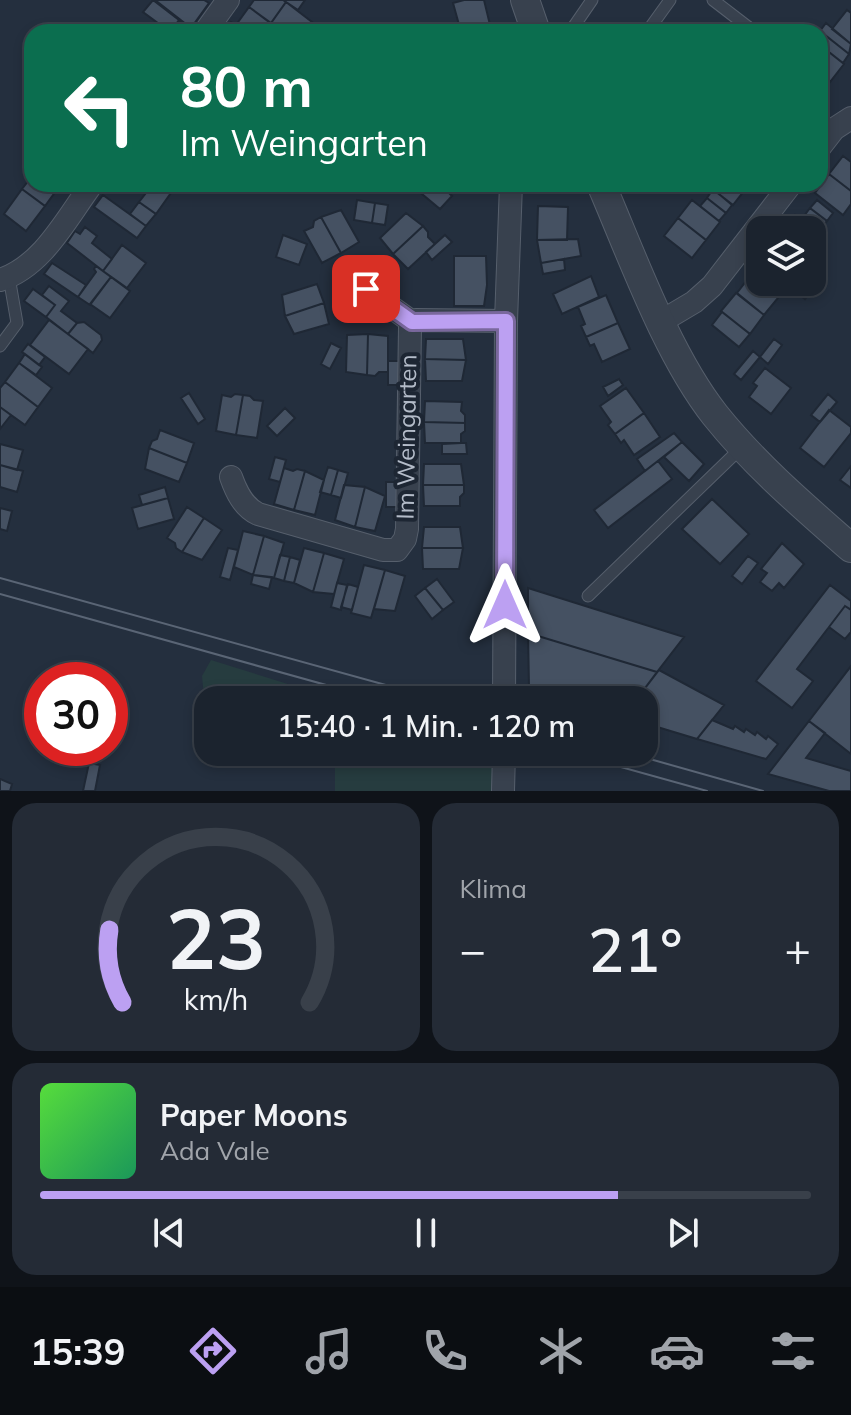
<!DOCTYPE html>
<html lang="de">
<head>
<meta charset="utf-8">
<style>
  body { margin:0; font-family:Mulish,sans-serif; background:#242b36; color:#f1f3f6; height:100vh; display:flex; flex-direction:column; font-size:30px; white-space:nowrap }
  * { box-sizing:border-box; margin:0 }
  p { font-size:26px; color:#a0a4aa }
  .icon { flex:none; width:44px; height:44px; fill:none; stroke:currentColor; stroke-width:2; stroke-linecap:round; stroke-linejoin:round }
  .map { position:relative; height:791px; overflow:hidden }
  .sheet { display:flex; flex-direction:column; gap:12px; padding:12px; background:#0f1319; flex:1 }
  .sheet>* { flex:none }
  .guide { position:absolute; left:24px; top:24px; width:804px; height:168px; border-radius:24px; box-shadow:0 4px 12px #0003,0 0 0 2px #39404a; background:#0b6e4f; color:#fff; overflow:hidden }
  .tools { position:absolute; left:746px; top:216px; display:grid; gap:16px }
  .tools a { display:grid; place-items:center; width:80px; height:80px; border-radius:16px; background:#1b232e; box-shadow:0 4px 12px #0003,0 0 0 2px #39404a; font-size:40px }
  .speed { position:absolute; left:24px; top:662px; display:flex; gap:16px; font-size:40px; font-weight:700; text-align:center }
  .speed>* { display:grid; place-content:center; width:104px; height:104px; border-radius:50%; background:#1b232e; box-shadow:0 4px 12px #0003,0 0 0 2px #39404a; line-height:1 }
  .speed .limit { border:12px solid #d22; background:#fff; color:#111 }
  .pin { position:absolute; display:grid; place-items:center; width:68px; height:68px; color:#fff; margin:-34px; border-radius:16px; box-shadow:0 4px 12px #0006 }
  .me { position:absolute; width:88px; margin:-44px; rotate:0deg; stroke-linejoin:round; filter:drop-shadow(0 0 6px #0008) }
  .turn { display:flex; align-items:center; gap:28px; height:168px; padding:0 24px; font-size:36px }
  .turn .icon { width:104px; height:104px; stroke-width:2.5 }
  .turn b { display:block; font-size:56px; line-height:68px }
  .big { font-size:60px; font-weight:600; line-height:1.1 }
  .sheet .widget { flex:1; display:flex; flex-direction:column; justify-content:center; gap:12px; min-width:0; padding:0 28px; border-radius:24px; background:#242b36 }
  .sheet .dial { align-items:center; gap:0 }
  .dial svg { height:208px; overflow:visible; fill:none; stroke:#39404a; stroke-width:7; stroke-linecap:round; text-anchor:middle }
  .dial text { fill:#f1f3f6; stroke:none }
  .song { display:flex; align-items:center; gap:24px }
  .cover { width:96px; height:96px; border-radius:12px; background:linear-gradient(135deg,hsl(110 70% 55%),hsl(150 70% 35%)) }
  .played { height:8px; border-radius:4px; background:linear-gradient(90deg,#bca0f2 75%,#39404a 75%) }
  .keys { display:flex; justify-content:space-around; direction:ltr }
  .heat { display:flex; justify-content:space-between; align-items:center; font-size:44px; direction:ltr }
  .sheet .tiles { flex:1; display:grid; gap:12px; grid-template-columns:1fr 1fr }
  .widget:last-child { grid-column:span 2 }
  .trip { position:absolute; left:194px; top:686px; width:464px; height:80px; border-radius:24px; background:#1b232e; box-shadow:0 4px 12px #0003,0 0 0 2px #39404a; font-weight:600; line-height:80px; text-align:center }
  .tabs { display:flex; height:128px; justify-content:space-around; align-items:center; background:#0b0e12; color:#a0a4aa }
  .tabs .icon { width:56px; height:56px }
  .tabs .on { color:#bca0f2 }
  .tabs b { font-size:36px; color:#f1f3f6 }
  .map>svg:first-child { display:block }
</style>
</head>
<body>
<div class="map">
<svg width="851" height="791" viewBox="0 0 851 791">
  <rect width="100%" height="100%" fill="#242f3e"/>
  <!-- green -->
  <path fill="#263c3f" d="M211,660l128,40h-126l-9,-3 -2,-21z
    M335,752h157v39h-157z"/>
  <!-- building -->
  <path fill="#455162" stroke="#1f2835" stroke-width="2" d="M153,0l26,20 -9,12 -27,-20z
    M155,0h49l5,3 -18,25z
    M254,0h29l3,2 -15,21 -22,-16z
    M283,0h22l-7,10z
    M464,0h20l7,29 -30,3 -8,-29z
    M286,2l26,20 -8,10h-21l-12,-9z
    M249,7l24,18 -5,7h-33l-8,-6 4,-4 5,3z
    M847,10l4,3v31l-19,-15z
    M179,20l13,9 -2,3h-20z
    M826,23l25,21 -2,10 -29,-23z
    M820,31l29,23 -6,9 -23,-18z
    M820,45l24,19 -14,18 -10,-8z
    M820,74l10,8 -10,13z
    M843,156l8,6v29l-22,-17z
    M829,174l22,17v13l-8,11 -28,-22z
    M32,176v8h29l-16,22 -23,-17z
    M153,184h11l9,6 -17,24 -17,-12z
    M410,184h30l12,12 -12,13z
    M464,184h32v8l-33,-2z
    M706,184h37l4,3 -14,18z
    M22,189l23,17 -19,25 -22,-17z
    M713,189l19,16 -6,8 -19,-15z
    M103,195l43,31 -9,12 -43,-31z
    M707,198l19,15 -7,8 -19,-15z
    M357,200l18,3 -3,20 -18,-3z
    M692,200l28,22 -14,18 -28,-22z
    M817,200l16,13 -6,8 -17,-13z
    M139,202l17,12 -10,12 -16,-12z
    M375,203l13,2 -3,20 -13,-2z
    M538,206l30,1 -1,33h-30z
    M810,208l17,13 -10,12 -16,-13z
    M341,210l18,32 -18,11 -20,-36z
    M406,213l17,13 -30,28 -13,-16z
    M795,215l29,23 -12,15v-23h-28z
    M321,217l20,36 -19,10 -18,-32 9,-4 1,-6z
    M678,218l28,22 -14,18 -28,-22z
    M423,226l5,6v5l7,7 -27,25 -15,-15z
    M85,227l12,9 -5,7 20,16 -9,12 -36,-28 8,-12 5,3z
    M283,235l24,9 -8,21 -23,-8z
    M445,235l7,7 -20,18 -6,-8z
    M578,239l3,17 -40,7 -4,-23z
    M122,245l24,18 -19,25 -24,-17z
    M454,256h32l1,29 -3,21h-30z
    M564,259l1,11 -22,4 -2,-11z
    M52,263l34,22 -8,12 -34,-23z
    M96,266l15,11 -21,28 -12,-8 18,-25 -2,-3z
    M591,276l8,21 -37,17 -9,-20z
    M750,276l28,22 -14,17 -27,-22z
    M111,277l19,14 -20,27 -20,-14z
    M783,282h17l11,9 -6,8z
    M317,284l7,19 -39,13 -3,-21z
    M49,286l20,15 -8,10 16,12 -9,11 -22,-17 9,-12 -13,-10z
    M33,289l22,16 -9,12 -22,-16z
    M736,293l28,22 -14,19 -29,-23z
    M606,295l12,28 -32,14 -5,-11 4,-2 -7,-17z
    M324,303l5,21 -35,10 -9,-18z
    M722,312l28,22 -11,13 -27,-22z
    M49,320l39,29 -19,25 -39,-29z
    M84,322l17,13 1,5 -9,13 -25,-19 9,-11z
    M618,323l12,26 -28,13 -8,-18 -4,2 -4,-9z
    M368,334l-1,41 -21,-3 1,-37z
    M368,334l20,2v36h-9l-4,4 -8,-1z
    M426,339h37l3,21 -41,-1z
    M774,339l8,6 -14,19 -8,-7z
    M331,343l10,5 -11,21 -9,-5z
    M28,344l17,13 -6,8 -17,-13z
    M753,351l7,6 -19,23 -7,-6z
    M25,354l17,13 -6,8 -17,-12z
    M425,359l41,1 -4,21h-36z
    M388,361h11v24h-11z
    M19,363l33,25 -14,19 -33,-25z
    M765,368l26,20 -20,26 -22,-17 8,-11 -4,-3z
    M619,379l4,6 -15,11 -5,-9z
    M5,382l33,25 -13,18 -25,-18v-19z
    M626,388l18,25 -29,21 -7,-9 3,-3 -11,-16z
    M189,393l16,26 -7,5 -17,-26z
    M235,394l8,1 -7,40 -20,-4 6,-36 9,2z
    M828,394l9,8 -17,20 -9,-7z
    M243,395l7,1 4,4 9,1 -6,37 -21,-3z
    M425,401l37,1 -1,9 4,4v8l-41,-1z
    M0,407l11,8 -11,14z
    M285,408l10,10 -18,18 -10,-10z
    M829,410l22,17v6l-27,34 -24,-19z
    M644,413l16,24 -26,18 -10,-15 -3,3 -6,-9z
    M424,422l41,1v8l-4,3v9h-36z
    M160,430l34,13 -7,20 -38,-15 3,-7 5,-2z
    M674,433l8,9 -37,29 -8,-12z
    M682,442l22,22 -15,17 -25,-24z
    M461,443h5l1,11h-25v-10z
    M0,444l23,6 -6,20 -17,-5z
    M149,448l38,15 -8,19 -34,-13z
    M275,457l11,3 -6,22 -11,-3z
    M658,461l14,18 -64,49 -14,-18z
    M424,464h37l3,21h-41z
    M0,465l23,6 -6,21 -17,-5z
    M851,466v22l-11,-8z
    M328,467l10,3 -7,25 -11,-3z
    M284,468l9,3 4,-2 8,2 -11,39 -20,-6z
    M338,470l10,3 -7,25 -10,-3z
    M305,471l19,9 -9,35 -21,-5z
    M386,482h11v25h-11z
    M344,485l21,2 -10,40 -20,-7z
    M423,485h41v8l-4,4v9h-36z
    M165,487l3,11 -26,7 -3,-10z
    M365,487l20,9 -10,35 -20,-4z
    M168,498l6,21 -36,10 -6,-21z
    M712,499l37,35 -29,30 -38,-35z
    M187,507l17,11 -22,34 -6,-4 -1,-5 -8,-5z
    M0,508l12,3 -5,20 -7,-2z
    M204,518l18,12 -20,30 -20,-8z
    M424,527h36l3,21h-41z
    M243,531l21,5 -11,39 -19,-8z
    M264,536l20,7 -10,35 -21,-3z
    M782,543l22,21 -20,24 -5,-5 -7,8 -12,-9 7,-9 -6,-4z
    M228,548l10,2 -8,30 -10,-3z
    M304,548l20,5 -11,39 -19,-9z
    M422,548h41l-4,21h-36z
    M324,553l20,6 -10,35 -21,-2z
    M280,555l10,2 -6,24 -10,-3z
    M748,556l10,7 -16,21 -10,-8z
    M290,557l10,3 -6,23 -10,-2z
    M364,565l21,5 -14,48 -20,-5z
    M385,570l20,6 -10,35 -21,-2z
    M253,575l19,2 -3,12 -18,-5z
    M437,579l17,23 -11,8 -18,-22z
    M337,583l10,2 -6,25 -10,-3z
    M348,584l10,3 -6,23 -11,-3z
    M830,585l21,16v7l-1,1 -5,-3 -48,63 16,12 -21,27 -36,-27z
    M425,588l18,22 -11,9 -17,-23z
    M528,588l156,49 -27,35 -129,-39z
    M845,606l6,4v22l-6,7 -16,-12z
    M528,633l129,39 -21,28h-65l-42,-13z
    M851,666v88l-42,-33z
    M659,670l65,35 -27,34 -53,-16v-23h-8z
    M712,720l21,9 2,-3 9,6 2,-3 9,6 2,-3 9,7 2,-3 10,8 -12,15 -69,-20z
    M809,721l16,12 -19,25 45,13v20h-22l-61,-17z
    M89,763l11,2 -5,26h-12z
    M0,779l12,5 -2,7h-10z"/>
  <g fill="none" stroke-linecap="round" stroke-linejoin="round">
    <!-- service casing -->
    <g stroke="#565f6c" stroke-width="13">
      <path id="service" d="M713,0l39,30
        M570,32l22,-32
        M647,32l23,-32
        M0,346l17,-23 -8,-46
        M588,596l154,-149"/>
    </g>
    <!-- minor casing -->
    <g stroke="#565f6c" stroke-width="24">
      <path id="minor" d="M205,32l23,-32
        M820,147l14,-18 17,-11
        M0,280c43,-14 66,-61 92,-96
        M366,289l46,33
        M662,321l32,-19 18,-16 79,-102
        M231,477c5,14 12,30 27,37l125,36h14l8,-11 2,-10 3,-202 6,-7 90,1
        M504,700l2,-379 5,-137
        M503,791l1,-39"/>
    </g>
    <!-- tertiary casing -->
    <g stroke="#565f6c" stroke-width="30">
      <path id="tertiary" d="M525,0l11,32
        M601,184c31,72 66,170 114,231 40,50 88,91 136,133"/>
    </g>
    <!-- service -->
    <use href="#service" stroke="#38414e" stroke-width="11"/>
    <!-- minor -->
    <use href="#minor" stroke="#38414e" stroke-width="22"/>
    <!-- tertiary -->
    <use href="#tertiary" stroke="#38414e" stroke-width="28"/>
    <!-- tram -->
    <path stroke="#5a6575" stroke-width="2" d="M0,578l440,122
      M0,594l380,106
      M567,752l140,39
      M625,752l138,39"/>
  </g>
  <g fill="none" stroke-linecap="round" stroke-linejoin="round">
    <!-- route casing -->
    <g stroke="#7a689d" stroke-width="20">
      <path id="route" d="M366,289l46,33 94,-1 -1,284"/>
    </g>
    <!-- route -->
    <use href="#route" stroke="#bca0f2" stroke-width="14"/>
  </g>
  <g text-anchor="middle" stroke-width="8" stroke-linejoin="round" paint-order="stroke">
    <!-- street labels -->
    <g font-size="24" fill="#b4bcc9" stroke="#1d2633">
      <text transform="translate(407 437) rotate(-89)" y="8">Im Weingarten</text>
    </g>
  </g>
</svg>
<div class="tools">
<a><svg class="icon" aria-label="layers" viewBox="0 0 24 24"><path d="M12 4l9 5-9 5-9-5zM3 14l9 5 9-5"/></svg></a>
</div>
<div class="speed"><div class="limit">30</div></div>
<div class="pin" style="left:366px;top:289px;background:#d93025"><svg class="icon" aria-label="arrive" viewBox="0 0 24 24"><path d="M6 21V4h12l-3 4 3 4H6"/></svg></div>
<svg class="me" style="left:505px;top:605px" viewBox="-20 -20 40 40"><path d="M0-17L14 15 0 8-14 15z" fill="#bca0f2" stroke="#fff" stroke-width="4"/></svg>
<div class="trip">15:40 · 1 Min. · 120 m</div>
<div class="guide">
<div class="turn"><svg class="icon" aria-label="left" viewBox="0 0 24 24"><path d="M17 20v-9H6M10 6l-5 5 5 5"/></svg><div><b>80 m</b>Im Weingarten</div></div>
</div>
</div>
<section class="sheet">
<div class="tiles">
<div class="widget dial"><svg viewBox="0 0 100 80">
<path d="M14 69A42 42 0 1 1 86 69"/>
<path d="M14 69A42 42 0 0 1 9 41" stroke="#bca0f2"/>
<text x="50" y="56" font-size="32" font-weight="700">23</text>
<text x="50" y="72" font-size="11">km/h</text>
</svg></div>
<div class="widget"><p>Klima</p>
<div class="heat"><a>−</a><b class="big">21°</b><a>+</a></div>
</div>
<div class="widget">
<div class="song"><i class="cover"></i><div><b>Paper Moons</b><p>Ada Vale</p></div></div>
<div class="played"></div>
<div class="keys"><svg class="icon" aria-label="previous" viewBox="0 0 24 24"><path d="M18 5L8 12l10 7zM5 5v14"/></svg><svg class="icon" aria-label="pause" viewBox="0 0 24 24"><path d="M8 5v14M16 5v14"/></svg><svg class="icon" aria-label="next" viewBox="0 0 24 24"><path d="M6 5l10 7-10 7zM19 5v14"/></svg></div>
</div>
</div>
</section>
<nav class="tabs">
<b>15:39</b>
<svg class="icon on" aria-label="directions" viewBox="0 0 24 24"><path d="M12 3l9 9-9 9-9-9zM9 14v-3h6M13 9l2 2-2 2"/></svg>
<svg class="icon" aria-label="music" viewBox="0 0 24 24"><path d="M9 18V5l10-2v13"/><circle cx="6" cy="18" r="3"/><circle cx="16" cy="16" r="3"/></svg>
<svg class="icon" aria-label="phone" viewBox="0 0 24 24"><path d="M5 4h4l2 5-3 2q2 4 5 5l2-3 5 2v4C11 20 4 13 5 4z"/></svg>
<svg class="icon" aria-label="climate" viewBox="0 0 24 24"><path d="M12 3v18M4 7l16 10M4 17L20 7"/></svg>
<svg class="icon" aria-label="car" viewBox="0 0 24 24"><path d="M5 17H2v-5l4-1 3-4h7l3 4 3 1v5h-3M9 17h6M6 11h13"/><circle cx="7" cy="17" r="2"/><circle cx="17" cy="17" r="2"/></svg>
<svg class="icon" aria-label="filters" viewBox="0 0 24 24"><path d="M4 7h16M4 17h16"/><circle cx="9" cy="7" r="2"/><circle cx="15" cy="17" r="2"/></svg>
</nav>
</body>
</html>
